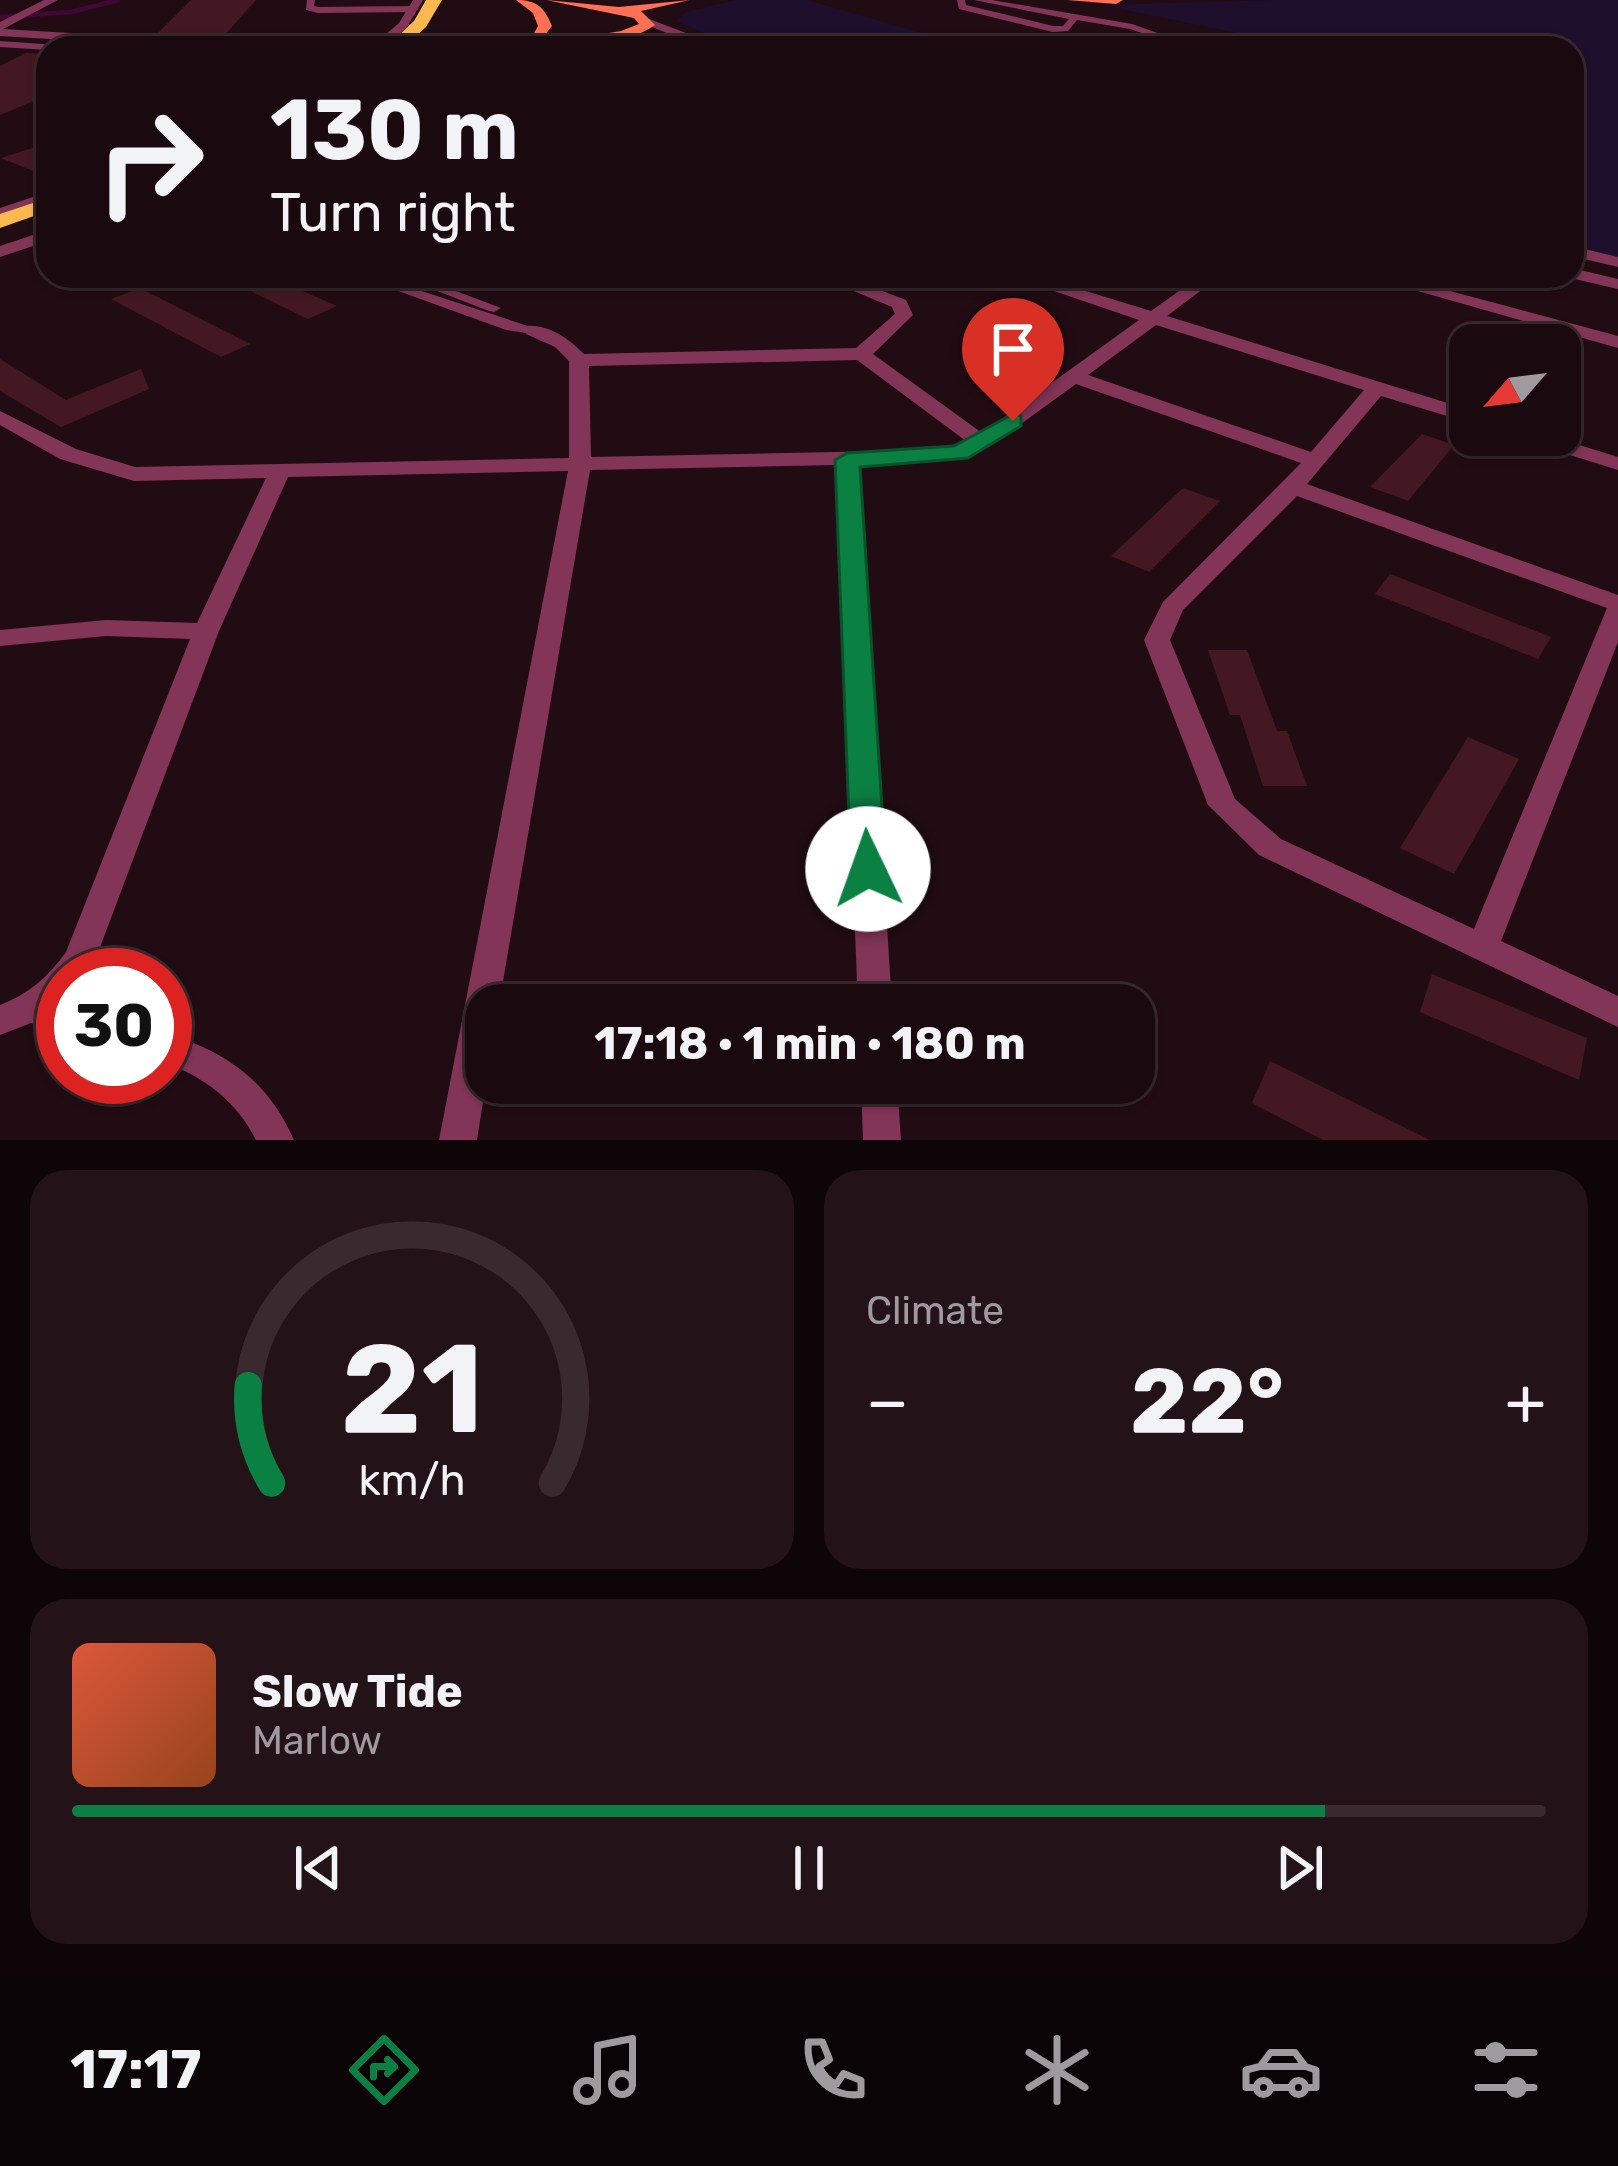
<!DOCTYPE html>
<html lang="en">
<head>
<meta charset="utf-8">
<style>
  body { margin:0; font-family:Rubik,sans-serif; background:#231217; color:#f1f3f6; height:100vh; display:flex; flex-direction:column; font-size:45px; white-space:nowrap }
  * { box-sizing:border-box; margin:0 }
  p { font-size:39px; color:#9f9a9e }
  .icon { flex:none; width:66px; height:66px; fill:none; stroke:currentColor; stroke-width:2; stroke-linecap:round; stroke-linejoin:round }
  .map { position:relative; height:1140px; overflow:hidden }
  .panel { display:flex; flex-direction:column; gap:30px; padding:30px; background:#0e0508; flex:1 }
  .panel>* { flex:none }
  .top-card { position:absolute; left:36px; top:36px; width:1548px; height:252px; border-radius:36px; box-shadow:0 3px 9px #0004,0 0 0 3px #382a2e; background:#1a090e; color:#f1f3f6; overflow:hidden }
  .needle { width:78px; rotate:242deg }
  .tools { position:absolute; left:1449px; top:324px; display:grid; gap:24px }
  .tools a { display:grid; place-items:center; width:132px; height:132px; border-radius:24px; background:#1a090e; box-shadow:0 3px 9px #0004,0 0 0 3px #382a2e; font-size:60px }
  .speed { position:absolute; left:36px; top:948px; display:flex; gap:24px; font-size:60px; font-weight:700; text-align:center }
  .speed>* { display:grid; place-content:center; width:156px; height:156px; border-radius:50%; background:#1a090e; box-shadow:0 3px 9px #0004,0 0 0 3px #382a2e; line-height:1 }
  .speed .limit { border:18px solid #d22; background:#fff; color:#111 }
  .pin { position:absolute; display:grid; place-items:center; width:102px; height:102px; color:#fff; margin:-123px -51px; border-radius:50% 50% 50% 0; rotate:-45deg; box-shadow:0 0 12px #0007 }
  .pin .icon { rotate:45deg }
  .me { position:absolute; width:132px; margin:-66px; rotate:357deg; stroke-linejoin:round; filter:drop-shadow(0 0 9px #0008) }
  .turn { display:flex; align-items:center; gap:42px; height:252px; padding:0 36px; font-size:54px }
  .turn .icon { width:156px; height:156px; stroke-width:2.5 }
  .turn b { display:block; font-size:84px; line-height:102px }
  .big { font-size:90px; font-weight:700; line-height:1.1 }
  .panel .card { flex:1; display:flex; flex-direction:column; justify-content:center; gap:18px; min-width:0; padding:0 42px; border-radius:36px; background:#231217 }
  .panel .dial { align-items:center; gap:0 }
  .dial svg { height:312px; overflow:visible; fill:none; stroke:#382a2e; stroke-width:7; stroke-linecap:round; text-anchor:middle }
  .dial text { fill:#f1f3f6; stroke:none }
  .song { display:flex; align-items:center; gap:36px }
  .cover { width:144px; height:144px; border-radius:18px; background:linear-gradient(135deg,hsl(10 70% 55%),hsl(20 70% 35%)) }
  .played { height:12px; border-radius:6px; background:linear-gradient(90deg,#0b8043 85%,#382a2e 85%) }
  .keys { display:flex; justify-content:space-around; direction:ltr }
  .heat { display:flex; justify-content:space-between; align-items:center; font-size:66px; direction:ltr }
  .panel .tiles { flex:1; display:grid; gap:30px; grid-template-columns:1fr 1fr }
  .card:last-child { grid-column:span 2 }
  .trip { position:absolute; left:465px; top:984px; width:690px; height:120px; border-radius:36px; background:#1a090e; box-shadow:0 3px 9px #0004,0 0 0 3px #382a2e; font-weight:700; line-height:120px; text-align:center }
  .menu { display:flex; height:192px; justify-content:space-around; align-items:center; background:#0a0406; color:#9f9a9e }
  .menu .icon { width:84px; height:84px }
  .menu .current { color:#0b8043 }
  .menu b { font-size:54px; color:#f1f3f6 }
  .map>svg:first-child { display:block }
</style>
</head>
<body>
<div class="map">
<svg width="1618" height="1140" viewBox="0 0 1618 1140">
  <rect width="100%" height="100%" fill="#220c13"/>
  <!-- green -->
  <path fill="#1e0f2d" d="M736,0h71l167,48h-232l-66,-27 10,-9z
    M1272,0h346v265l-46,-10v-207h-263l-207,-43z"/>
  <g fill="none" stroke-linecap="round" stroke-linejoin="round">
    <!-- stream -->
    <path stroke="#410737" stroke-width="4.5" d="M0,17l71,-5 47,-12"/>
  </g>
  <!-- building -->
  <path fill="#441823" d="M191,0h65l-33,37 -66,-3z
    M26,53l22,1v41l-48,20v-49z
    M48,143v34l-47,-19z
    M232,276h36l69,30 -29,13 -78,-38z
    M140,288l110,56 -29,13 -110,-58z
    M0,359l66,41 75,-31 8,20 -88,38 -61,-36z
    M1422,434l32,11 -46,56 -38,-14z
    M1183,488l37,13 -71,71 -38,-16z
    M1390,574l161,63 -13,22 -163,-65z
    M1208,650h39l30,81h10l20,55h-44l-23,-71h-10z
    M1468,737l51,22 -65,115 -54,-26z
    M1432,974l155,64 -8,42 -159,-68z
    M1270,1061l160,79h-107l-71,-37z"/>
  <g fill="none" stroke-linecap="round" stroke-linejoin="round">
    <!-- service -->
    <path fill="#833557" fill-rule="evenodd" d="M307,0h8l-1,6 4,1 96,-1 4,3 -4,3 -96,1 -12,-3z
      M957,0h8l1,5 87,21h10l6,-7 -95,-19h18l140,24 68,24h-14l-56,-19 -53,-9 -9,11 -15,1 -94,-23z
      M0,41l58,4 5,3 -15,2 -48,-3z
      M357,276h19l164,54 -7,4 -27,-4z
      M398,276h18l85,32 -7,4 -5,-1z"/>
    <!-- minor -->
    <path fill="#833557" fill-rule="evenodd" d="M1572,246l46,11v10l-46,-11z
      M818,276h25l63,24 7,15 -40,39 109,79 157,-113 -129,-44h27l114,35 49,-35h20l-53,40 303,94v13l-89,-27 -74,88 311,111v47l-117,299 117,55v31l-359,-172 -51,-50 -64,-165 19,-38 138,-139 -225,-79 -87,63 -54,15 -77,2 34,541h-34l-22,-540 -246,5 -91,535h-13v78l-9,57h-38l129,-669 -280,6 -69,154 -123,327 -9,17h-24l-3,29 3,2v30l-32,-13 -31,12v-30c29,-11 49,-29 66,-53l124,-313 -84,-3 -106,10v-16l106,-10 91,3 69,-145 -132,3 -74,-22 -60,-34v-14l76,38 59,18 434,-9v-97l-14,-14 -29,-13v-8c23,-2 43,13 58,28l272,-6 39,-34 -3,-7zM1156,325l208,65 -53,62 -223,-77zM857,360l109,81 -32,9 -343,7 -2,-91zM1297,496l310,112 -133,321 -193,-90 -46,-40 -65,-159 13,-30z
      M1365,276h29l224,60v12z
      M1515,435h32l71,22v13l-100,-31z
      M165,1033c62,19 102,47 129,107h-38c-19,-38 -51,-63 -91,-77z
      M861,1083h36l4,57h-38z"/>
    <!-- tertiary -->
    <path fill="#833557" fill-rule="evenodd" d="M44,0h14l-55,29 255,15 6,4h-64l-200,-12v-14z
      M413,0h10l-16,27 -24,21h-13l29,-25z
      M649,19l69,26 2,3h-17l-58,-24z
      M603,34l66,10 6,4 -76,-7z
      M48,192v10l-48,16v-10z
      M48,230v11l-48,16v-11z
      M1572,268l46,11v10l-52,-12 6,-1z"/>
    <!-- primary -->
    <path fill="#ff7055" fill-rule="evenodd" d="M516,0c21,0 28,7 36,26l-15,19 84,-14 18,-7 -5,-6 -88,-18 73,7 71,-7 -49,11 14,14c-39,27 -108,23 -146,23l24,-13 5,-9 -5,-13z
      M1067,0h56l-7,4z"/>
    <!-- trunk -->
    <path fill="#fab84f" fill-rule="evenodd" d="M426,0h16l-16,27 -23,21h-18l29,-27z
      M48,198v13l-48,17v-14z"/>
  </g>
  <!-- route -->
  <path fill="#0b8043" stroke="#07532c" stroke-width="3" d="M1013,414l8,2v10l-53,32 -108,9 26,402 -5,9 -13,4 -12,-4 -5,-9 -16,-409 12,-7 107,-7z"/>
</svg>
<div class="tools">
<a><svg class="needle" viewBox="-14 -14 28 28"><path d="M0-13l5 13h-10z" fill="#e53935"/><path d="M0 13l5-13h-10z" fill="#9f9a9e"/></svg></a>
</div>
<div class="speed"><div class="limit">30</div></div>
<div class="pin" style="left:1013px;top:421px;background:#d93025"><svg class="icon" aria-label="arrive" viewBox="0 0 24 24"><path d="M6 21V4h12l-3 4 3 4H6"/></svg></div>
<svg class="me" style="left:868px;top:869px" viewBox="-20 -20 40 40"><circle r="19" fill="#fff"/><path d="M0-13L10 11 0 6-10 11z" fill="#0b8043"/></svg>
<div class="trip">17:18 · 1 min · 180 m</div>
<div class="top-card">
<div class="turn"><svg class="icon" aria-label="right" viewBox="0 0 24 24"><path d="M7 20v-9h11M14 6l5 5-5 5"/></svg><div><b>130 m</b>Turn right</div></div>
</div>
</div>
<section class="panel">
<div class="tiles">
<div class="card dial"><svg viewBox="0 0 100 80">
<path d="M14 69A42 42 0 1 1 86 69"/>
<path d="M14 69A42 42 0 0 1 8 44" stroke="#0b8043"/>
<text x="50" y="56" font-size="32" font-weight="700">21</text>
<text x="50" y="72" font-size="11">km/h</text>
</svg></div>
<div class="card"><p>Climate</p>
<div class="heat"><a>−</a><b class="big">22°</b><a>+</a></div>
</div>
<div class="card">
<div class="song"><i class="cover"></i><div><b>Slow Tide</b><p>Marlow</p></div></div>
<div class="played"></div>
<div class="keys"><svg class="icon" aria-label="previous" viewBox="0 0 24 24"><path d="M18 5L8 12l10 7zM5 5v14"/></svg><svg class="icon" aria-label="pause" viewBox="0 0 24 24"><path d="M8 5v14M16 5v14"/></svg><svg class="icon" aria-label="next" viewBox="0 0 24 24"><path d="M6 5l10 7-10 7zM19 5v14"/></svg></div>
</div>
</div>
</section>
<nav class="menu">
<b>17:17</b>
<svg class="icon current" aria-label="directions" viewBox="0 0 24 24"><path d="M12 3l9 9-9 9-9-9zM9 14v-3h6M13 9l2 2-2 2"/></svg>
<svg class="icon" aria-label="music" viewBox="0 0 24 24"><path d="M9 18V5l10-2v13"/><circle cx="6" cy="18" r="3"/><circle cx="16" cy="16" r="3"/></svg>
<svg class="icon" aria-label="phone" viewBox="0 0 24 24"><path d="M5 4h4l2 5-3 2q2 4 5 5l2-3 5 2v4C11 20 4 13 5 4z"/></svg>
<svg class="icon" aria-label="climate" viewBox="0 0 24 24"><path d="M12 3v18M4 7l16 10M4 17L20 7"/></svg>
<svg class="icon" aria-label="car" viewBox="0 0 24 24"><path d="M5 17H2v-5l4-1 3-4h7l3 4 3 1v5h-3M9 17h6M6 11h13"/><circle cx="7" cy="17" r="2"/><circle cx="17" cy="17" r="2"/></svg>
<svg class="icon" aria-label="filters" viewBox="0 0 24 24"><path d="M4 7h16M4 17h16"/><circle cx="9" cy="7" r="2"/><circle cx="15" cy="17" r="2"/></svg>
</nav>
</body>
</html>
